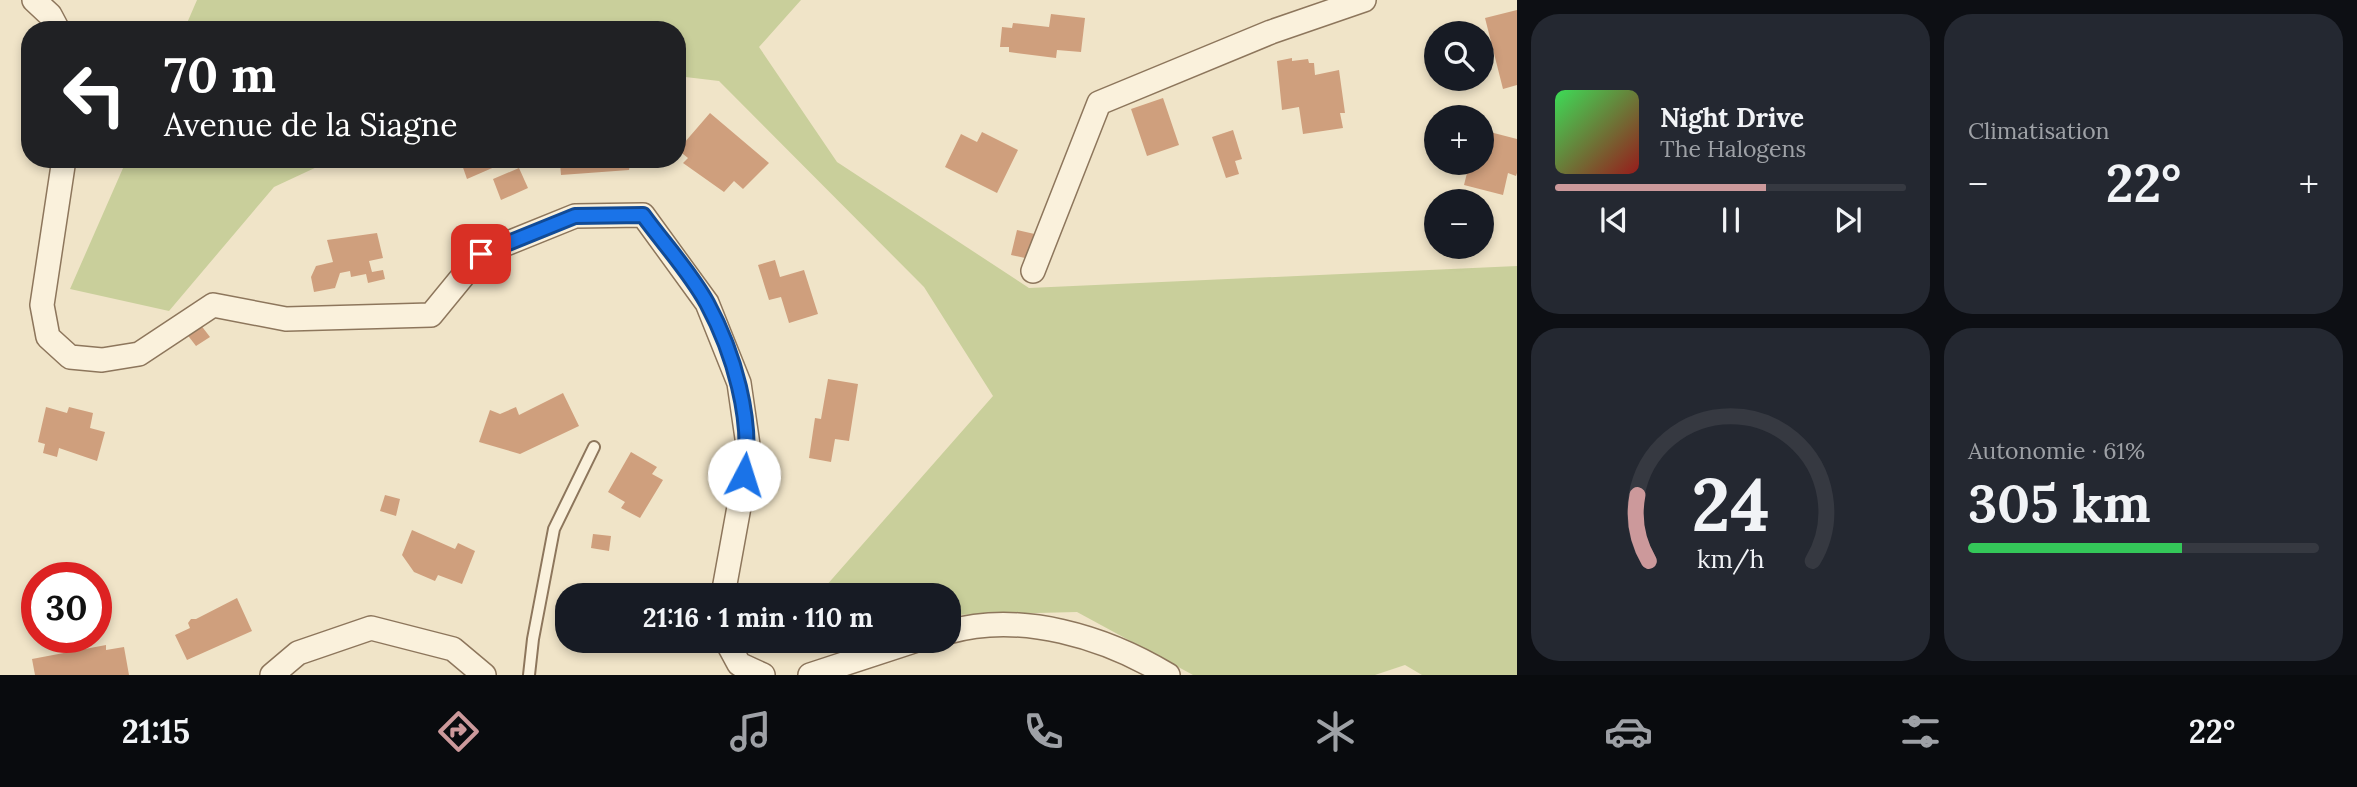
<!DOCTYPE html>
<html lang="fr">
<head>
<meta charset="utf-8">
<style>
  body { margin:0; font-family:Lora,serif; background:#242831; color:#f1f3f6; height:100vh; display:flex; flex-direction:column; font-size:26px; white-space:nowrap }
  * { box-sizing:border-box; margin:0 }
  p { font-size:23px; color:#9ea1a6 }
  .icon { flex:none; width:38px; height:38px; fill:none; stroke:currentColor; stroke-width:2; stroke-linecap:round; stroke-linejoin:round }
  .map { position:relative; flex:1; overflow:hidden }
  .panel { display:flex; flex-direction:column; gap:14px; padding:14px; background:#0d0f14; width:840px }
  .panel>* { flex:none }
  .banner { position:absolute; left:21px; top:21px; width:665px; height:147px; border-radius:28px; box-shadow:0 4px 10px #0003; background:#202124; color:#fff; overflow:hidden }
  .controls { position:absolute; left:1424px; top:21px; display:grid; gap:14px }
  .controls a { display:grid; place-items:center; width:70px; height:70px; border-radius:50%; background:#171b24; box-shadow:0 4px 10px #0003; font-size:35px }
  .speed { position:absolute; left:21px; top:562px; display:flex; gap:14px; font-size:35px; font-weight:700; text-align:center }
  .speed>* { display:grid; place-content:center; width:91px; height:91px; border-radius:50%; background:#171b24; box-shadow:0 4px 10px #0003; line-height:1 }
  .speed .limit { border:10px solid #d22; background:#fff; color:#111 }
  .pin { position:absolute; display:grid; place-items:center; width:60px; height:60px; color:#fff; margin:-30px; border-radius:14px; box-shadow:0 4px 10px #0006 }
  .me { position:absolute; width:77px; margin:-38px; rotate:5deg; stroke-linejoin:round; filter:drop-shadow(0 0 5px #0008) }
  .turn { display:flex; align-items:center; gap:24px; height:147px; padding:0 28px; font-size:32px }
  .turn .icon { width:91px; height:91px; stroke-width:2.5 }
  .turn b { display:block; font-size:49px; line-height:60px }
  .big { font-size:52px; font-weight:800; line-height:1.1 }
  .panel .card { flex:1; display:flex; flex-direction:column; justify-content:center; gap:10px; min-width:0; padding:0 24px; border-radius:28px; background:#242831 }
  .panel .dial { align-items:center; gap:0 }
  .dial svg { height:182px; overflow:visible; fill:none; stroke:#363941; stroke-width:7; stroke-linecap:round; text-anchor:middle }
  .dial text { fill:#f1f3f6; stroke:none }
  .song { display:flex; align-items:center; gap:21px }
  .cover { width:84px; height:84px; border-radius:10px; background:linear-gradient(135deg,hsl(130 70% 55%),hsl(0 70% 35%)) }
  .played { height:7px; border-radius:4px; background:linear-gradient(90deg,#cc999b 60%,#363941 60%) }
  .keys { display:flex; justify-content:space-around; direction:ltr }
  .heat { display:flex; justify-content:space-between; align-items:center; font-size:38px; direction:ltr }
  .charge { height:10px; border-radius:5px; background:linear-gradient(90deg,#34c759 61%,#363941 0) }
  .panel .tiles { flex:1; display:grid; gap:14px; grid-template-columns:repeat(2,1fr) }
  .trip { position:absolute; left:555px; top:583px; width:406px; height:70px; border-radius:28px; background:#171b24; box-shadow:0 4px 10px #0003; font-weight:800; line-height:70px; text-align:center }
  .menu { display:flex; height:112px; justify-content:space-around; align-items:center; background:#090b0e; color:#9ea1a6 }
  .menu .icon { width:49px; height:49px }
  .menu .on { color:#cc999b }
  .menu b { font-size:32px; color:#f1f3f6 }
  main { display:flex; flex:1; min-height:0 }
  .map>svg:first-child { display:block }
</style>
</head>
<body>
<main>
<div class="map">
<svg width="1517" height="675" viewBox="0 0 1517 675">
  <rect width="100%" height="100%" fill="#f0e4c8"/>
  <!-- green -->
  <path fill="#c9cf9b" d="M197,0h604l-42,47 78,115 192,126 488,-22v409h-95l-17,-10 -30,10h-182l-116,-63 -128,3 -1,-20h-130l175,-199 -69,-109 -205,-206 -42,-5v-46h-493z
    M127,159h207l-60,28 -105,124 -99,-22z"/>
  <!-- building -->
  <path fill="#cf9f7d" d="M1517,10v75l-14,4 -18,-71z
    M1051,14l34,4 -4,34 -24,-2 -1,8 -47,-6v-5h-9l2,-20 10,1 1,-5 36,4z
    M1292,58v3l16,-2 1,4h5l1,12 24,-5 6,43h-5l3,15 -40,6 -4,-27 -17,3 -5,-49z
    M1163,98l16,47 -32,11 -16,-47z
    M710,113l59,50 -26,26 -9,-8 -10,11 -41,-29 5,-5 -10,-8z
    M1233,130l9,29 -7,2 4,13 -13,4 -14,-41z
    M1486,131l31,8v34l-1,3 -8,-3 -5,22 -39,-10 5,-20 -7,-2h20z
    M982,132l36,18 -21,43 -52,-26 16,-33 16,8z
    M460,159h53l-46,20z
    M574,159h57l-2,11 -68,5 -1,-12 14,-1z
    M519,168l9,20 -27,12 -8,-21z
    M1017,230l22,5 -5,25 -23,-5z
    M377,233l6,25 -14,3 3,11 11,-2 2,9 -17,4 -2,-9 -15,3 -1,-6 -10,2 -5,15 -21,4 -3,-15 5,-11 17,-4 -6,-22z
    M775,260l5,17 24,-7 14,44 -29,9 -8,-26 -12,3 -11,-35z
    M200,324l10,13 -14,9 -10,-13z
    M828,379l30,5 -9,57 -14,-2 -4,23 -22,-4 6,-40 6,1z
    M563,393l16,33 -59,28 -41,-12 11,-32 10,4 16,-7 3,8z
    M46,407l21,6 2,-6 24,6 -3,15 15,4 -8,29 -38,-13 -2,9 -14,-4 2,-9 -7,-2z
    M631,452l26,15 -5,7 11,6 -23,38 -19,-10 4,-6 -17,-10z
    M385,495l15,4 -4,17 -16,-5z
    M412,530l43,19 3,-6 17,8 -13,33 -24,-9 -3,6 -21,-9 -12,-17z
    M593,534l18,2 -2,15 -18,-3z
    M237,598l15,33 -65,29 -12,-25 15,-7 -2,-5 3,-4h5z
    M106,645v5l18,-3 5,28h-94l-3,-16z"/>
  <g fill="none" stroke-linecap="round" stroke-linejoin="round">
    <!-- service casing -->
    <g stroke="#8d765c" stroke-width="14">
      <path id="service" d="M529,675l4,-36 21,-110 40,-82"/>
    </g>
    <!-- minor casing -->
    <g stroke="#8d765c" stroke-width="26">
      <path id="minor" d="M34,0l16,15 8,15
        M64,159l-22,146 6,32 22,20 32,3 37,-6 74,-49 73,14 145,-4 50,-61 94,-38 68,-1 64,88 32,80 10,69 -26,143
        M1033,271l66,-168 172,-71 93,-32
        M948,632c73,-21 157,5 220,43
        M726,640l13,24 24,11
        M272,675l26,-22 73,-25 82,21 31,26
        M810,675l107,-35"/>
    </g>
    <!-- service -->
    <use href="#service" stroke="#faf1dc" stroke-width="10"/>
    <!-- minor -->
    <use href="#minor" stroke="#faf1dc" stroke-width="23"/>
  </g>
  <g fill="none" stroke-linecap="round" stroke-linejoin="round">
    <!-- route casing -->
    <g stroke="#114b97" stroke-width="18">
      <path id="route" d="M481,254l94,-38 68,-1c21,29 47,57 64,88 26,48 47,118 37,172"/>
    </g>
    <!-- route -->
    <use href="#route" stroke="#1a73e8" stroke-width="12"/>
  </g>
</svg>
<div class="controls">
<a><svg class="icon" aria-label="search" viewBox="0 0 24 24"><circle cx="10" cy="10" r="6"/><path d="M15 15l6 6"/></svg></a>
<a>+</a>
<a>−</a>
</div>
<div class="speed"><div class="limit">30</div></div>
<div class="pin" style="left:481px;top:254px;background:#d93025"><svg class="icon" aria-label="arrive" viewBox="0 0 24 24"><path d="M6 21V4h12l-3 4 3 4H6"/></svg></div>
<svg class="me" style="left:744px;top:475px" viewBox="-20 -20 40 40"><circle r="19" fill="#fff"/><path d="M0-13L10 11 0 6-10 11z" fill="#1a73e8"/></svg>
<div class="trip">21:16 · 1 min · 110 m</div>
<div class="banner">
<div class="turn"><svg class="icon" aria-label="left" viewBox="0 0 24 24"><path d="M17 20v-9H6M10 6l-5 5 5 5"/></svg><div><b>70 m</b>Avenue de la Siagne</div></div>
</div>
</div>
<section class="panel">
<div class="tiles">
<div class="card">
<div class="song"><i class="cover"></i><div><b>Night Drive</b><p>The Halogens</p></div></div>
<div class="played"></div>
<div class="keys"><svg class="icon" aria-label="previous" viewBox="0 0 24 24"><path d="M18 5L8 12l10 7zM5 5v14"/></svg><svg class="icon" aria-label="pause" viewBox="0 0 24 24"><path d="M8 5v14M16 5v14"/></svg><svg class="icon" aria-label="next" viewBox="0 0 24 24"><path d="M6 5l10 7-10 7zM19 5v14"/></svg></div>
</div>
<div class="card"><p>Climatisation</p>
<div class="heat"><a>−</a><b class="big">22°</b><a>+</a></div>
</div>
<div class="card dial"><svg viewBox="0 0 100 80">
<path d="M14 69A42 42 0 1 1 86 69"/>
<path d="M14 69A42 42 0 0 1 9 40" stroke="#cc999b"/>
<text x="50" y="56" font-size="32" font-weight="700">24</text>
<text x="50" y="72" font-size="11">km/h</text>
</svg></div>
<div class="card"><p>Autonomie · 61%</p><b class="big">305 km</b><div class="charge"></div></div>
</div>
</section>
</main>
<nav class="menu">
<b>21:15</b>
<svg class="icon on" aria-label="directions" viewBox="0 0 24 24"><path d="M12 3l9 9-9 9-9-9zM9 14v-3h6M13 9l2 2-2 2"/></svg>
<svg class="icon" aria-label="music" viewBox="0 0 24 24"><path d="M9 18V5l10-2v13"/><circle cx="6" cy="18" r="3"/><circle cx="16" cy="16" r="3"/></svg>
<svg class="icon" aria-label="phone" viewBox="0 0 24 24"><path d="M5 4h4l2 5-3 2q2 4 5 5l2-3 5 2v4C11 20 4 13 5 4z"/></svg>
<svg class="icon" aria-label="climate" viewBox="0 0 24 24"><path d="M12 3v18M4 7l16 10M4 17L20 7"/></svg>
<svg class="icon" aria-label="car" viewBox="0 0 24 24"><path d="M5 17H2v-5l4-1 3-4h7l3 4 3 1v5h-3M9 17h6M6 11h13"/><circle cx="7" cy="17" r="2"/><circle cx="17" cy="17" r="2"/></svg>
<svg class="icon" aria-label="filters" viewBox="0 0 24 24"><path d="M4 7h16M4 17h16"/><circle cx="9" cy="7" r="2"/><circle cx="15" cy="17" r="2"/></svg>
<b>22°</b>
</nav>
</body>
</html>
